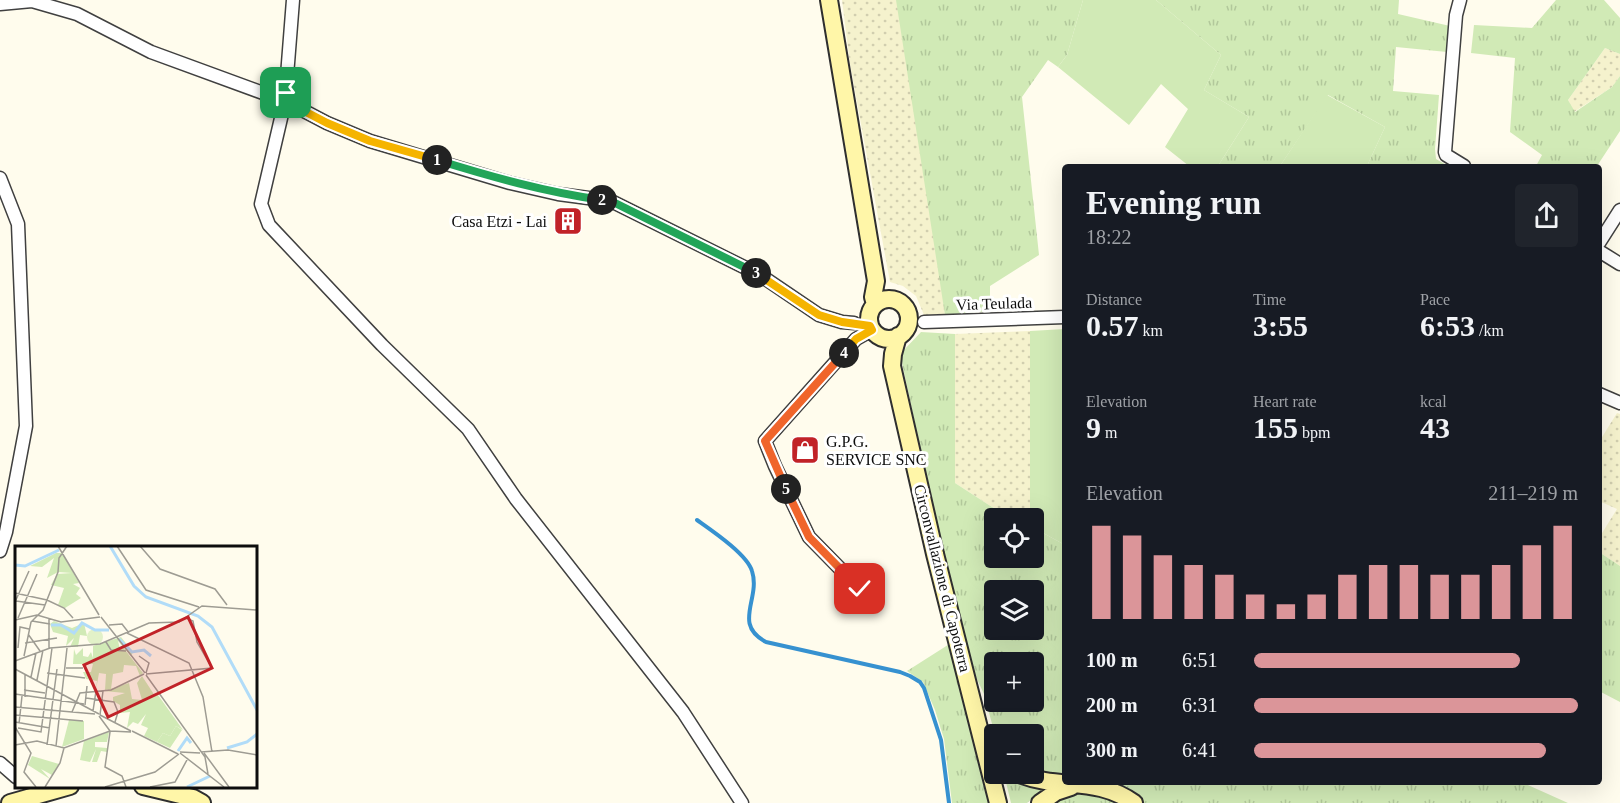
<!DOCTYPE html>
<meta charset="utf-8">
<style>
body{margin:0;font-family:Georgia,serif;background:#20242c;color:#f1f3f6;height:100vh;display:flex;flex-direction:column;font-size:22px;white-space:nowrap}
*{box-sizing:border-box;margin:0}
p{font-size:20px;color:#9ea1a6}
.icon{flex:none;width:33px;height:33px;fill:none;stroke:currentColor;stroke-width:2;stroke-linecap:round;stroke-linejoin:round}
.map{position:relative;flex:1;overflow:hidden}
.details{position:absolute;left:1062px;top:164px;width:540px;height:621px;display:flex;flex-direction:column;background:#171b24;border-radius:6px;box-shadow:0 6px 24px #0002}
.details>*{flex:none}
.tools{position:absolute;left:984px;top:508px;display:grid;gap:12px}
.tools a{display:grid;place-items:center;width:60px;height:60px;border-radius:6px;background:#171b24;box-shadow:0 6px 24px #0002;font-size:30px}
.pin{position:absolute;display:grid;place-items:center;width:51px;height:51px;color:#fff;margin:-26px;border-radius:12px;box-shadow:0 3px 9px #0006}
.km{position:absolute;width:30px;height:30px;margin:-15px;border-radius:50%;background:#222;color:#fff;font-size:16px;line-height:30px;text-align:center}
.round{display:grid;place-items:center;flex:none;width:63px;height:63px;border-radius:6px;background:#20242c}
.overview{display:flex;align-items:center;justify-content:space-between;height:102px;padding:0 24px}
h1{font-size:33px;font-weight:800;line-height:45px}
.metrics{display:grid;grid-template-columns:repeat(3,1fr);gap:9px;height:102px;padding:6px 24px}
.metrics div{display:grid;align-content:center}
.metrics b{font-size:30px;font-weight:800}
.metrics small{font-size:16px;font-weight:400}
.metrics p{font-size:16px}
.chart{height:168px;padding:12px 24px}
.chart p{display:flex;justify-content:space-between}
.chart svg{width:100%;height:108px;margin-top:6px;stroke:#db9599;stroke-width:6}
ul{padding:0 24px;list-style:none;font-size:20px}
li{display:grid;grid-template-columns:96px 72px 1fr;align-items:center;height:45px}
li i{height:15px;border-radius:8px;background:#db9599}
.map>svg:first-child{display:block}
</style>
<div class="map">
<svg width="1620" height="803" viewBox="0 0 1620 803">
<defs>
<pattern id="farmland-dots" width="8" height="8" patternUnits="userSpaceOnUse" patternTransform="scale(1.5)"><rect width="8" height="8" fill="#f5f2cd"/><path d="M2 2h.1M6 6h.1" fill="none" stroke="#d1ceaf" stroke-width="1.8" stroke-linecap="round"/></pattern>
<pattern id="grass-tufts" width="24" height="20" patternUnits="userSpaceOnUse" patternTransform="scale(1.5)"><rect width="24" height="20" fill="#d1eab6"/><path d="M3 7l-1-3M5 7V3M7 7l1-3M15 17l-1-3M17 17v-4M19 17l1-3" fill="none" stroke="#b2c89b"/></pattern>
</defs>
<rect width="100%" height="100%" fill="#fffced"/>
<path fill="url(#farmland-dots)" d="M842 0H897L928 160 945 315H924L916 296 903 286 890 282 850 64Z
M1605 48 1620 54V76L1612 87 1574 112 1568 100Z
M1030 331V519H1015L992 507 955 483V334Z
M1617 413 1620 414V566L1599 552V538L1617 509 1599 501V442Z"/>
<path fill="url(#grass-tufts)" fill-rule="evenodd" d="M896 0H1083L1067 55 1058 67 1048 60 1022 97 1039 255 990 286V311L945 315Z
M1156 0H1399L1398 14 1450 26 1447 52 1396 47 1393 91 1439 95 1435 149 1436 159 1448 166H1367L1385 127 1328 95 1280 166H1218L1249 117 1204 90 1221 55Z
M1556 0H1604L1620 18V54L1605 48 1568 100 1575 112 1612 87 1620 76V131L1597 166H1536L1542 155 1510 132 1515 58 1471 53 1474 25 1532 28Z
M921 332 955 334V483L992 507 1015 519H994V558H1034V528L1065 545V779L1034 774V735H995L984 694 975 675 936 521 903 368 901 353ZM994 591H1034V630H994ZM994 663H1034V702H994Z
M1599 552 1620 566V702L1599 691Z
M951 643 990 803H952L944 739 935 710 923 682 907 671Z
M1004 774H1008L1029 787 1042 790 1027 803H1011Z
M1113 782H1521L1568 803H1144L1128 790Z
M1078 791H1093L1124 803H1048Z"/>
<path fill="#d1eab6" d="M1083 0H1156L1221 55 1204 90 1249 117 1218 166H1189L1165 147 1188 109 1161 84 1129 125 1058 67 1067 55Z
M1327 95 1385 127 1367 166H1280Z
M1065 329V545L1034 528V519H1030V331Z"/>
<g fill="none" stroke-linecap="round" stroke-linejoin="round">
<path stroke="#3691d0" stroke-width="4" d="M697 520C711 530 747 554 752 571 761 599 732 624 766 642L900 672 910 676 920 682 924 688 941 740 949 803"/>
<g stroke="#404040" stroke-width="15">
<path id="street" d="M293 0 285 101 261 204 269 225 382 345 468 429 516 499 683 712 742 803
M1460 0 1456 15 1445 152 1446 155 1464 166
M0 4 32 1 77 14 151 52 285 101 327 123 370 141 510 183 558 194 611 201 760 275 819 315 842 322 854 323
M0 178 18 224 26 426 6 532 0 551
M1599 243 1620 210
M1599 251 1620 264
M924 322 1065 317
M1599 394 1620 403
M860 589 809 537 775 466 765 441 856 339 872 330
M0 763 16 777"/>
</g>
<g stroke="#2f2f2f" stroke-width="20">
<path id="secondary" d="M829 0 876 281 873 297 875 304
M869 319a20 20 0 1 1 40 0a20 20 0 1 1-40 0Z
M898 336 893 354 892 366 935 554 998 803
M1019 774C1060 790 1096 776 1134 803
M143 786 193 798 202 803
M10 803 70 786
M1040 803 1056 792 1071 787"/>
</g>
<use href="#street" stroke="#fff" stroke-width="12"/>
<use href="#secondary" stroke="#fff6a8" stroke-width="16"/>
</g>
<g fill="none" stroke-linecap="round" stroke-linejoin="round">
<g stroke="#fff" stroke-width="12">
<path id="split-1" d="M286 93 285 101 327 123 370 141 437 160"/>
</g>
<g stroke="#fff" stroke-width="12">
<path id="split-2" d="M437 160C492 177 545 192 602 200"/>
</g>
<g stroke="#fff" stroke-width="12">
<path id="split-3" d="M602 200 611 201 756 273"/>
</g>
<g stroke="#fff" stroke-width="12">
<path id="split-4" d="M756 273 819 315 842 322 870 326 872 330 856 339 844 353"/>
</g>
<g stroke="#fff" stroke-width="12">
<path id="split-5" d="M786 489 765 441 844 353"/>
</g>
<g stroke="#fff" stroke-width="12">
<path id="split-6" d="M786 489 809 537 860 589"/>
</g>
<use href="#split-1" stroke="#f5b400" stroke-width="8"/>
<use href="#split-2" stroke="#22a559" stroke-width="8"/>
<use href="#split-3" stroke="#22a559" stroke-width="8"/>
<use href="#split-4" stroke="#f5b400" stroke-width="8"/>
<use href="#split-5" stroke="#f0652b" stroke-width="8"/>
<use href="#split-6" stroke="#f0652b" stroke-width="8"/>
</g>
<defs>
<g id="building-square" transform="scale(1.5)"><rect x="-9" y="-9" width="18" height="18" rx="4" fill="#c12228" stroke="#fff"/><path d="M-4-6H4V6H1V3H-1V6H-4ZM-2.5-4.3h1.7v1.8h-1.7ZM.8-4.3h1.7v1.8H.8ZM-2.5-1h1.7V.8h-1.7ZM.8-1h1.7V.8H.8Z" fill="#fff"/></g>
<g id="shop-square" transform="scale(1.5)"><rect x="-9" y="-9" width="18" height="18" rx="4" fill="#c12228" stroke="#fff"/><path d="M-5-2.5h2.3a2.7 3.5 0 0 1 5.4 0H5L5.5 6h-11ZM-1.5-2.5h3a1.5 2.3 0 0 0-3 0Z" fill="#fff"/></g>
</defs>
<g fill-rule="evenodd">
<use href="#building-square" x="568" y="221"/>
<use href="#shop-square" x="805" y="450"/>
</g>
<g text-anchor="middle" stroke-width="6" stroke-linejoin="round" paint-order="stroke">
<g font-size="16" fill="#0d0d0d" stroke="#fff" text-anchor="end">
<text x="547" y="227">Casa Etzi - Lai</text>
<text x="826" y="447" text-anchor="start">G.P.G.<tspan x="826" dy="18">SERVICE SNC</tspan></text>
</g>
<g font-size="16" fill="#0d0d0d" stroke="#fff">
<text transform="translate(994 303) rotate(-2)" y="6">Via Teulada</text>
<text transform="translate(943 578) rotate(76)" y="6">Circonvallazione di Capoterra</text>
</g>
</g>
<g transform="translate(15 546)">
<rect width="242" height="242" fill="#fffced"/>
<path d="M41 7H47L64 37 58 38 65 42 61 48 66 52 50 62 43 59 49 42 36 39 42 28 57 27 43 26 32 32 39 12 27 21 15 20ZM39 75 57 82 69 77 72 90 65 89 63 101H55L59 92 51 100 53 90 38 86 35 78ZM106 91 118 106 116 110 103 95 105 103H94H108L107 100 128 127 125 130 121 120 109 119 108 126 98 128 96 143 90 144 91 128 84 127 81 144 82 135 71 133 68 126H76L78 118H58L59 103 61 109 68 102V110L73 111 76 106 78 112V100ZM127 130 140 150 143 149 168 184 161 180 155 190 148 187 142 196 129 190 133 182 126 179 131 168 123 178 118 176 112 182 115 166 105 167V159L98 155V151L110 147 89 145 114 137 117 153 127 154 122 137ZM54 174 69 175V193L47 201ZM94 186 92 196H80V201L92 202V206L86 205 82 216H77L81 203 75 216 65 214 69 195ZM17 210 44 218 37 229 26 223 35 233 13 219Z" fill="#d1eab6"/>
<path d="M161 180 167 184 155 202 142 196 148 187 155 190Z" fill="#d1eab6"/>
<path d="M72 91a8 8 0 1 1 16 0a8 8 0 1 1-16 0Z" fill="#e2f1c8"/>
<path fill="none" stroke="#b1dcf8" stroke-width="3" d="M95 0 119 40 131 51 183 70 197 81 242 164M0 19 10 20 44 4M36 79H46L59 87 67 77 80 84H94M104 93 117 106 129 104 136 110M212 202 232 196 242 188M163 205 172 192 176 197M172 241 195 230"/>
<path fill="none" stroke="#9e9c93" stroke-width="1.5" d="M43 0 84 69M63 0H85M102 0 131 44 184 61M125 0 145 23 200 43 212 59M0 47 32 54 49 62 58 72M1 55 30 59M0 56 14 25M86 71 130 127M3 72 22 28M0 74 22 69 46 76 85 71M17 75 35 78M94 79 107 78 114 87M112 87 174 117 188 151 197 206M13 88 25 105M91 96 96 104 111 105M10 97 42 92M3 102 5 81 14 83M34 103V72M9 110 16 76 28 64 43 26 44 12 52 0M124 110 134 117 131 127M0 115 35 102 85 98 134 77 164 76 187 60 242 64M51 122H68H65M0 123 84 168M32 127 70 132M131 128 197 122 182 96 178 75 171 72M131 129 190 211 193 228M16 131 21 107M22 134 28 104M9 144 30 147M0 148 69 158M10 151V128M71 152 99 156 103 166 100 176M70 159 72 140M0 161 80 168M78 165 81 145M57 166 65 147 96 144 129 128M0 169 68 175M85 169 116 185M85 169 88 145M84 170 95 185M0 176 35 182M4 178 7 150M0 181 16 207 9 226 21 241M3 182 26 186 37 102M95 185 116 186M117 185 163 208M95 186 90 221 107 230 111 241M0 199 22 195 49 202 95 185M32 199 42 123M41 200 52 102M165 206 185 207M186 206 213 204 242 209M165 207 209 241M189 207 214 241M30 241 45 217 49 202M90 241 140 226 164 208M135 241 160 236 173 212"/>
<path fill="#c12228" fill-opacity="0.15" stroke="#c12228" stroke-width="3" d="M173 71 197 122 93 171 69 119Z"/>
<rect width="242" height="242" fill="none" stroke="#0d0d0d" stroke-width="3"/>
</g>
</svg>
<div class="tools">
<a><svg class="icon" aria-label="locate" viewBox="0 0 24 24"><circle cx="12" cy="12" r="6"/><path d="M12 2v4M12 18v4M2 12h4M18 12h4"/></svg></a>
<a><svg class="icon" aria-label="layers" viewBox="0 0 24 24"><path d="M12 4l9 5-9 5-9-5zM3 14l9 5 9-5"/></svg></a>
<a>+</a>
<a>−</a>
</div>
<div class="pin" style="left:286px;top:93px;background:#1e9e55"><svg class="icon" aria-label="arrive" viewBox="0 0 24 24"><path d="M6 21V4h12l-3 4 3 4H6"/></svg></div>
<div class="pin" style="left:860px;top:589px;background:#d93025"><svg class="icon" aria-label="check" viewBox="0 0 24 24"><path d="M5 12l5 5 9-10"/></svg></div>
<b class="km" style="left:437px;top:160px">1</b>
<b class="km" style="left:602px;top:200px">2</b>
<b class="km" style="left:756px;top:273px">3</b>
<b class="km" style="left:844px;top:353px">4</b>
<b class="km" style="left:786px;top:489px">5</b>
<section class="details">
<div class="overview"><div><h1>Evening run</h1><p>18:22</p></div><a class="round"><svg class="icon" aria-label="share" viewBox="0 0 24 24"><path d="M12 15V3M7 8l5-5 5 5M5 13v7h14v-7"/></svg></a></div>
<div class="metrics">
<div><p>Distance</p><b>0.57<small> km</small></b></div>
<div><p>Time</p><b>3:55</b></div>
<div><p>Pace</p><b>6:53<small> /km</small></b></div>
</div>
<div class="metrics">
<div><p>Elevation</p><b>9<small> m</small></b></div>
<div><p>Heart rate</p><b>155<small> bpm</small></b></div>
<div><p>kcal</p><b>43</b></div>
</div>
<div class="chart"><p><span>Elevation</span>211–219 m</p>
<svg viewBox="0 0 160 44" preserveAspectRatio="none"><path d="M5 44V6M15 44V10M25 44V18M35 44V22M45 44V26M55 44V34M65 44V38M75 44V34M85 44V26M95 44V22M105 44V22M115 44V26M125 44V26M135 44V22M145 44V14M155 44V6"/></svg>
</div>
<ul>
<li><b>100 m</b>6:51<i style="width:82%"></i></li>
<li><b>200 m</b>6:31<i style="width:100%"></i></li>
<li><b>300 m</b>6:41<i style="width:90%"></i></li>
</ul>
</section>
</div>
